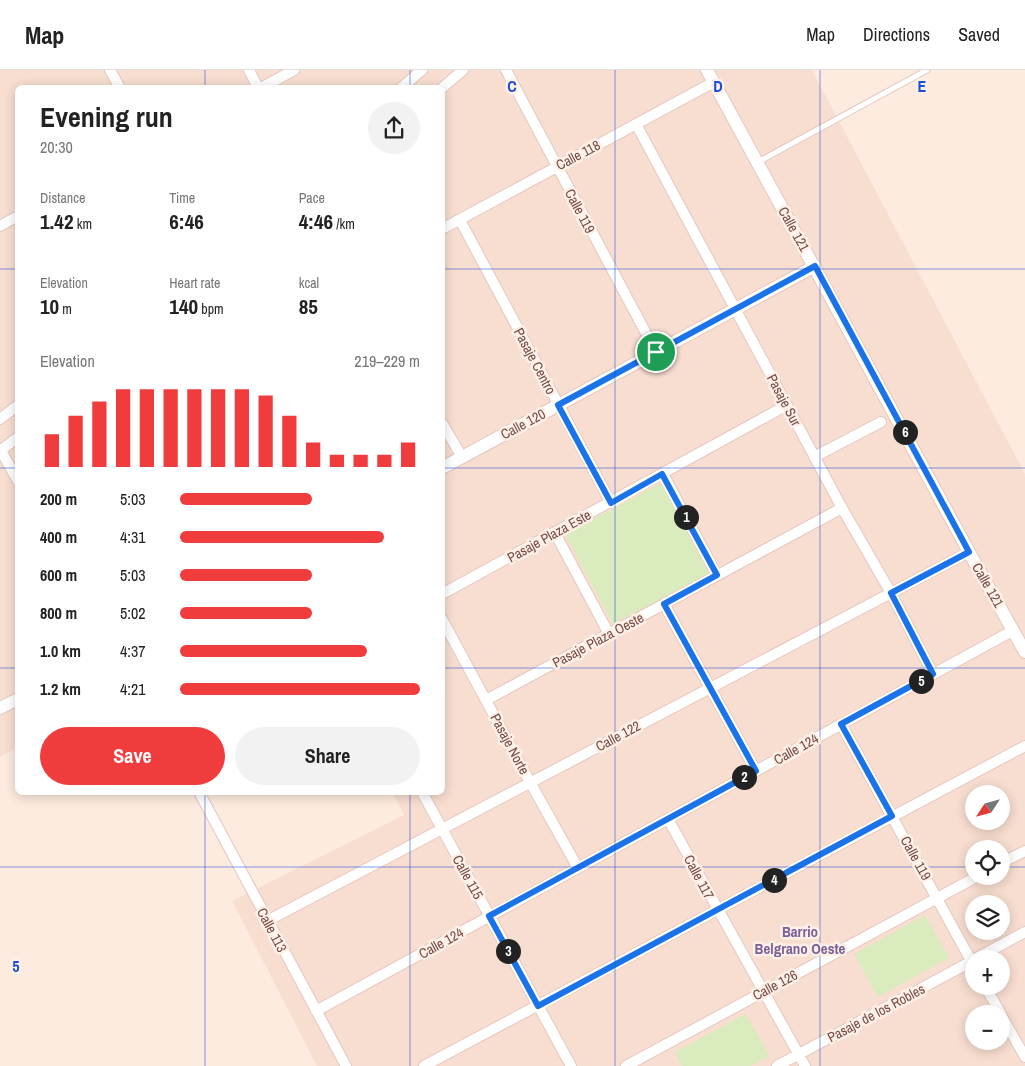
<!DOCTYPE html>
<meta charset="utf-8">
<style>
body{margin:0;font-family:"Archivo Narrow",sans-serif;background:#f2f2f2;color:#222;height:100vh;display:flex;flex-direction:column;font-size:19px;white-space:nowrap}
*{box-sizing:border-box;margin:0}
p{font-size:16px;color:#767676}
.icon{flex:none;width:28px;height:28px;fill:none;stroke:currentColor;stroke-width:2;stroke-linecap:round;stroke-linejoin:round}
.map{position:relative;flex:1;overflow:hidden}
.sheet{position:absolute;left:15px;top:15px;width:430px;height:710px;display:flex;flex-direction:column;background:#fff;border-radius:8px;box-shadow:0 2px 12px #0003}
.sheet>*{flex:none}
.needle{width:32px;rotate:234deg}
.controls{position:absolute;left:965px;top:715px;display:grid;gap:10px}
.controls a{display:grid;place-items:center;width:45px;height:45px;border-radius:50%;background:#fff;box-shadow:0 2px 12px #0003;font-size:25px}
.pin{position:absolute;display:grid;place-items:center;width:42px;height:42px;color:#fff;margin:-21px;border:2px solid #fff;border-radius:50%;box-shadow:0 1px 5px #0007}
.km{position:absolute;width:25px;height:25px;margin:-12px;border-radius:50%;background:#222;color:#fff;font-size:14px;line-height:25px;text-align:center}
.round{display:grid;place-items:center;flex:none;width:52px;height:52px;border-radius:26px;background:#f2f2f2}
.head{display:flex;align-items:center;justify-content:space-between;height:85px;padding:0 25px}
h1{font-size:28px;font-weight:700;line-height:38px}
.metrics{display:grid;grid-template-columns:repeat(3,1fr);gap:8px;height:85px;padding:5px 25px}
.metrics div{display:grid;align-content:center}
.metrics b{font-size:21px;font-weight:700}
.metrics small{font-size:14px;font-weight:400}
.metrics p{font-size:14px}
.chart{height:140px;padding:10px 25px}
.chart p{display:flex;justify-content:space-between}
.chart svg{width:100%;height:90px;margin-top:5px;stroke:#f03c3c;stroke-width:6}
.action{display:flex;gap:10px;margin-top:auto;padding:10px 25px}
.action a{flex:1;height:58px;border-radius:30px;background:#f03c3c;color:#fff;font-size:20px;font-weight:700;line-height:58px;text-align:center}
.action a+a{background:#f2f2f2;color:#222}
ul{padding:0 25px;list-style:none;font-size:16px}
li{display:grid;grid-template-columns:80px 60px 1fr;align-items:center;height:38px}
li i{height:12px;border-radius:6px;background:#f03c3c}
header{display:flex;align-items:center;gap:30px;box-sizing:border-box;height:70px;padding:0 25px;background:#fff;border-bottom:1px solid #e0e0e0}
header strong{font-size:24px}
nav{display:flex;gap:28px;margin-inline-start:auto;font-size:18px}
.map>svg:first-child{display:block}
</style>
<header>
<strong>Map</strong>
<nav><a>Map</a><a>Directions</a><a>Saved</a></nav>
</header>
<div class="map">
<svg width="1025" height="996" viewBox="0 0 1025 996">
<rect width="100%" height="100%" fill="#feebdf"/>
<path fill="#f8ded0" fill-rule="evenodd" d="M0 0H812L1025 404V996H317L232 831 404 745 393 723 442 722V18H18V677L0 687ZM974 724H1001V751H974ZM974 779H1001V806H974ZM974 834H1001V861H974ZM974 889H1001V916H974ZM974 944H1001V971H974Z"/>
<path fill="#daebbd" d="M661 413 709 503 613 554 565 464Z
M925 845 949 888 878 927 854 884Z
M746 944 769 986 751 996H682L675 982Z"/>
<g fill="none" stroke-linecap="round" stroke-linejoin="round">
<g stroke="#e4c7be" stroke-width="7">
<path id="service" d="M758 92 927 0"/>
</g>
<g stroke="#e4c7be" stroke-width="12">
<path id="minor" d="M110 0 120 18
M249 0 258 18
M506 0 656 282
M261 18 294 0
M401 18 422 0
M442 18 463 0
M636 54 842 438 891 523 933 604
M460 150 611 433
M0 156 18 146
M442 159 714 12
M0 349 18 335
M442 353 462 387
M0 379 18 411
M0 381 18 367
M814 387 881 352
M663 404 717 505
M555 463 609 564
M442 524 787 335
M664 534 756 701
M442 549 530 712 578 798
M486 630 842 438
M841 654 974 896
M199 722 346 996
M422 722 571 996
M668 749 805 996
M1001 793 1025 781
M267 851 969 482
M975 889 1025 862
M985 916 1001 944
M316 941 1014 560
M1001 945 1025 987
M424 996 1025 676
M626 996 978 806
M777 996 974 890"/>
</g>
<g stroke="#e4c7be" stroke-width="14">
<path id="tertiary" d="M707 0 969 482 1025 582
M442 398 815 196
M0 638 18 629"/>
</g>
<use href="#service" stroke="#fff" stroke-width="5"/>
<use href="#minor" stroke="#fff" stroke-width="10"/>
<use href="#tertiary" stroke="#fff" stroke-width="12"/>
</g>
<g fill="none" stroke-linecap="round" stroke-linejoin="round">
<g stroke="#fff" stroke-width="10">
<path id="route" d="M815 196 969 482 891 523 933 604 841 654 892 746 538 936 489 846 756 701 664 534 717 505 662 404 611 433 558 335Z"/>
</g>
<use href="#route" stroke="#1a73e8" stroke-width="6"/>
</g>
<path fill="none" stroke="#1d4ed8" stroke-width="1" stroke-opacity="0.55" d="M205 0V18M410 0V18M615 0V996M820 0V996M0 199H18M442 199H1025M0 398H18M442 398H1025M0 598H18M442 598H1025M205 722V996M410 722V996M0 797H974M1001 797H1025"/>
<g text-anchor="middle" stroke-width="5" stroke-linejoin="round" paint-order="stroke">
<g font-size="14" fill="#754c46" stroke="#fff0e7">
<text transform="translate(578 85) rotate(-28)" y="5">Calle 118</text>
<text transform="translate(580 141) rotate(62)" y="5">Calle 119</text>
<text transform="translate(794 159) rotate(61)" y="5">Calle 121</text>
<text transform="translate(535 291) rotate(62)" y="5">Pasaje Centro</text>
<text transform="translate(784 330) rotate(62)" y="5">Pasaje Sur</text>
<text transform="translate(523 354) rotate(-28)" y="5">Calle 120</text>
<text transform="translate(549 466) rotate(-29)" y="5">Pasaje Plaza Este</text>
<text transform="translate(988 515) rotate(60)" y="5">Calle 121</text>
<text transform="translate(598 570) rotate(-28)" y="5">Pasaje Plaza Oeste</text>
<text transform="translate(618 666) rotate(-28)" y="5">Calle 122</text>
<text transform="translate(510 674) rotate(62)" y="5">Pasaje Norte</text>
<text transform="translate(796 679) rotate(-29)" y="5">Calle 124</text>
<text transform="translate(916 788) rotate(61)" y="5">Calle 119</text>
<text transform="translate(468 807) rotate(61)" y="5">Calle 115</text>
<text transform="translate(699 807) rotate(62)" y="5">Calle 117</text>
<text transform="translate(272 860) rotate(62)" y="5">Calle 113</text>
<text transform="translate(441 873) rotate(-29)" y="5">Calle 124</text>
<text transform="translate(775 915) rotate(-28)" y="5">Calle 126</text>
<text transform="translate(876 943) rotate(-28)" y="5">Pasaje de los Robles</text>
</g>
<g font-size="15" font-weight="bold" fill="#7a6199" stroke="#fff0e7">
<text x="800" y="867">Barrio<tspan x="800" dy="17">Belgrano Oeste</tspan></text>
</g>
</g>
<g font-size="16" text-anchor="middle" font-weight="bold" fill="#1d4ed8" stroke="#fff0e7" stroke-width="5" stroke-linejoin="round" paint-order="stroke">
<text x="512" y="22">C</text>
<text x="718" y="22">D</text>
<text x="922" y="22">E</text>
<text x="16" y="902">5</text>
</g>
</svg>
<div class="controls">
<a><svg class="needle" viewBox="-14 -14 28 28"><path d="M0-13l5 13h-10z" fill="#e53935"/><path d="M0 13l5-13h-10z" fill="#767676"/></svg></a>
<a><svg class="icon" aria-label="locate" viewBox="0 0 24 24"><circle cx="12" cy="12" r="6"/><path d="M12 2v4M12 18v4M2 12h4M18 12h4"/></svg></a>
<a><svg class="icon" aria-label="layers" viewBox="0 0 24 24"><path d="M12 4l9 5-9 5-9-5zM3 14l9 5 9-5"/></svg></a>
<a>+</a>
<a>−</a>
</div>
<div class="pin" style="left:656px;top:282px;background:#1e9e55"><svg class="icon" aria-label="arrive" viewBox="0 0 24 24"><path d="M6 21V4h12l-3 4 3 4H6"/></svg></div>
<b class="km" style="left:686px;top:447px">1</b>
<b class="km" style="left:744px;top:707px">2</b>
<b class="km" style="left:508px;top:881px">3</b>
<b class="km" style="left:774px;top:810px">4</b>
<b class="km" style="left:921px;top:611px">5</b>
<b class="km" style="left:905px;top:362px">6</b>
<section class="sheet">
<div class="head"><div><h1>Evening run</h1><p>20:30</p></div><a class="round"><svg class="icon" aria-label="share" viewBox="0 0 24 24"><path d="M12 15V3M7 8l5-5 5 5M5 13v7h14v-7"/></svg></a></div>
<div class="metrics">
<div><p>Distance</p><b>1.42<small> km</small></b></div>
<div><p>Time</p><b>6:46</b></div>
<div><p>Pace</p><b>4:46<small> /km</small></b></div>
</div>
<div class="metrics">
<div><p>Elevation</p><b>10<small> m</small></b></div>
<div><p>Heart rate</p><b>140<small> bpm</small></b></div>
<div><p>kcal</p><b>85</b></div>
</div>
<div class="chart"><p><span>Elevation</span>219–229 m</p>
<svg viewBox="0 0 160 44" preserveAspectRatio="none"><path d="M5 44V28M15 44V19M25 44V12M35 44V6M45 44V6M55 44V6M65 44V6M75 44V6M85 44V6M95 44V9M105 44V19M115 44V32M125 44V38M135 44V38M145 44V38M155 44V32"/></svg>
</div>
<ul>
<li><b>200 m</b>5:03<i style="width:55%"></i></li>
<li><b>400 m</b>4:31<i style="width:85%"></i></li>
<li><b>600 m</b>5:03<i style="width:55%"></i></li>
<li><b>800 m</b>5:02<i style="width:55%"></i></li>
<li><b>1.0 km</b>4:37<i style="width:78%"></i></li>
<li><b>1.2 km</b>4:21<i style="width:100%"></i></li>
</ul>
<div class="action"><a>Save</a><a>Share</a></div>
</section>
</div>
